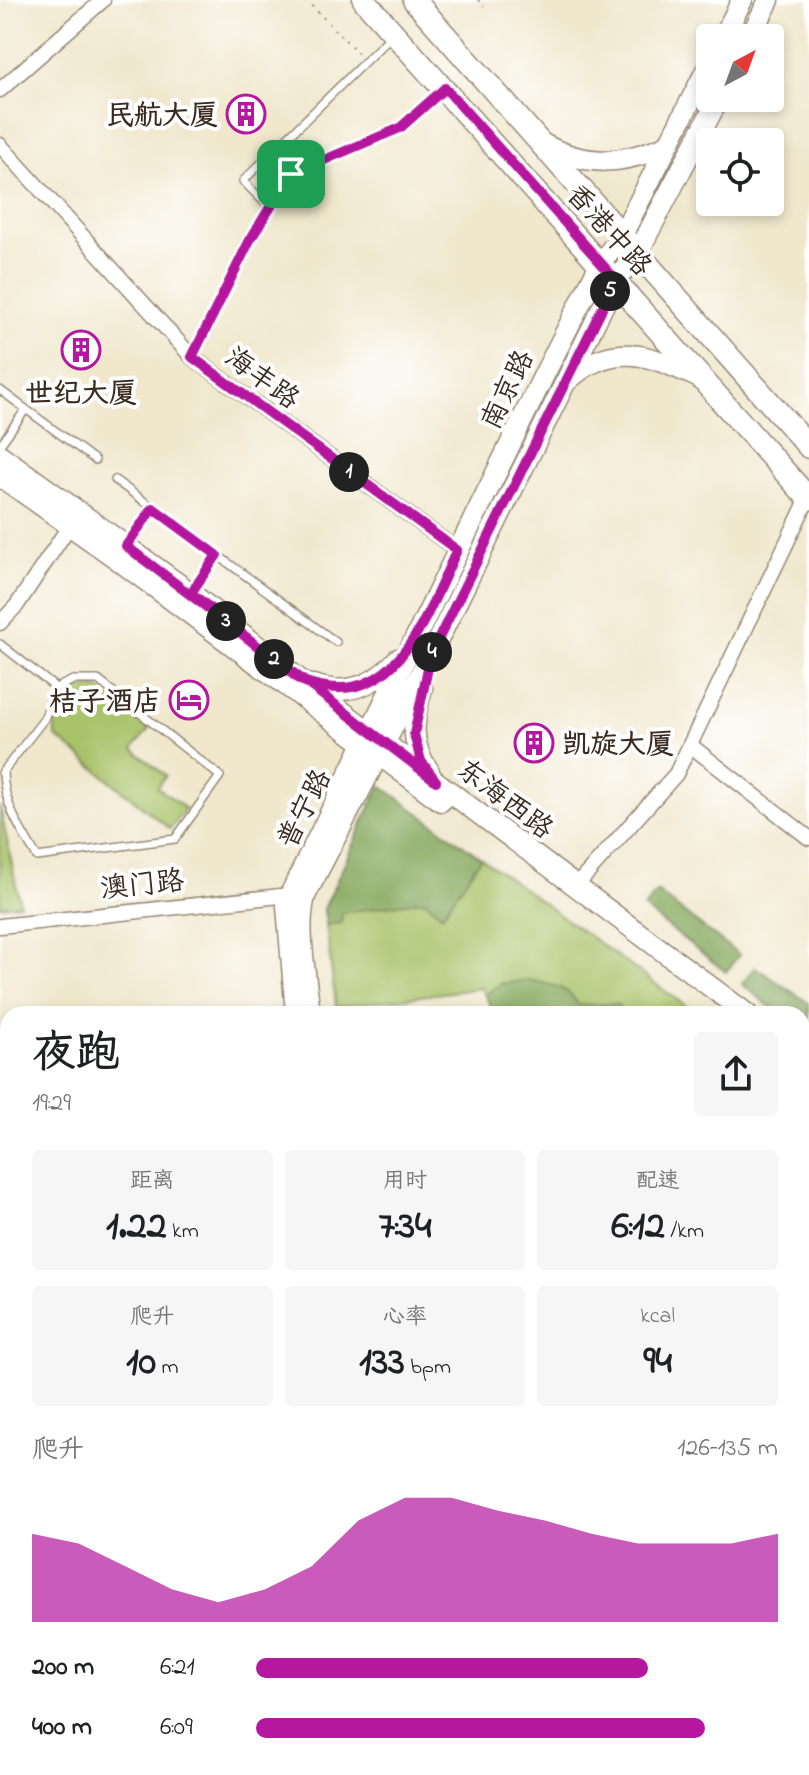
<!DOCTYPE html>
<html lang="zh">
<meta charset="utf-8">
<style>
body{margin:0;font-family:"Indie Flower","LXGW WenKai TC",sans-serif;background:#f6f6f6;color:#202124;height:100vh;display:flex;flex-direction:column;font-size:30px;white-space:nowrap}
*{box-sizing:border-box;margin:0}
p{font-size:26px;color:#757577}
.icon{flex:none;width:44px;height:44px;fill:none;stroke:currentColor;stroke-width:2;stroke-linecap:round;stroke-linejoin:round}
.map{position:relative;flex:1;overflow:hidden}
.details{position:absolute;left:0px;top:1006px;width:810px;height:770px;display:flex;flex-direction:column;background:#fff;border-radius:24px 24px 0 0;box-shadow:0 4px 12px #0003}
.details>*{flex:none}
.needle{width:52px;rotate:41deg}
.controls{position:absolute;left:696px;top:24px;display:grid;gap:16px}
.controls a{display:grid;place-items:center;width:88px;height:88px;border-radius:8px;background:#fff;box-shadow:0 4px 12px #0003;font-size:40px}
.pin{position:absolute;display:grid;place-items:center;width:68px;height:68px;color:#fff;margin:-34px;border-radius:16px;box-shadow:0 4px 12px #0006}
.km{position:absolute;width:40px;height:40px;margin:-20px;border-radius:50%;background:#222;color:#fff;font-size:22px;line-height:40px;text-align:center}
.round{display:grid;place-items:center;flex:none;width:84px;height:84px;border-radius:8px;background:#f6f6f6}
.overview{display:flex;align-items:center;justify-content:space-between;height:136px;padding:0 32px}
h1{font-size:44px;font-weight:700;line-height:60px}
.metrics{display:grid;grid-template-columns:repeat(3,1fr);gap:12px;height:136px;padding:8px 32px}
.metrics div{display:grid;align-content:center;border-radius:8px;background:#f6f6f6;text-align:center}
.metrics b{font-size:40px;font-weight:700}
.metrics small{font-size:22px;font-weight:400}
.metrics p{font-size:22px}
.chart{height:224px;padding:16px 32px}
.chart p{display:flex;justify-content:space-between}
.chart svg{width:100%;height:144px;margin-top:8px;fill:#b5179e;opacity:.7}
ul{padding:0 32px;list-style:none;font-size:26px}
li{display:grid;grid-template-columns:128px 96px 1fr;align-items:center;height:60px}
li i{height:20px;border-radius:10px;background:#b5179e}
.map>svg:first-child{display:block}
</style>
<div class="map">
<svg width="809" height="1775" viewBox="0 0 809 1775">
<rect width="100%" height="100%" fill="#fff"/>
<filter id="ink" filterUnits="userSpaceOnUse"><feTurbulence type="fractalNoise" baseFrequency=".0125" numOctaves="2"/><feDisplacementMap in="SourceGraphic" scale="16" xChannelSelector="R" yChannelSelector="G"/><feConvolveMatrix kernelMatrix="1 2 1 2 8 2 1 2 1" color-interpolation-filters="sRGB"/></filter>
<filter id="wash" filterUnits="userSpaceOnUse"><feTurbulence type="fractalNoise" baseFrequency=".006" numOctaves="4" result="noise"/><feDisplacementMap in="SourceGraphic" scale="32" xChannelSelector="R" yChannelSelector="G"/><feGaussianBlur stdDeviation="1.8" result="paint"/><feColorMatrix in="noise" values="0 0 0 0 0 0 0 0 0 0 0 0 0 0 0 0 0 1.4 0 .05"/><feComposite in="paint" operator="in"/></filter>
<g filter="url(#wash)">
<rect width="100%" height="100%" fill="#f0e7cc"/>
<path fill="#a7c268" stroke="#717643" stroke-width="2" d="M83 687 98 688 149 729 133 749 166 776 157 787 186 809 170 829 55 736C53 711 61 697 83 687Z
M380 785 697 1014H495L481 988 336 1007 324 909Z
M0 806 20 904 0 906Z
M802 1145 809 1162V1293L802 1325Z"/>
<path fill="#85a85c" stroke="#60693d" stroke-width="2" d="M380 785 481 858 442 915 424 900 342 913 341 923 326 925 324 909Z
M657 892 739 955 726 972 644 908Z
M755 967 809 1003V1038L802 1033V1014H779L742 984Z
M529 980C549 985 568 985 578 1005L617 1004 624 1014H495L485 995 500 984Z"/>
</g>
<g filter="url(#ink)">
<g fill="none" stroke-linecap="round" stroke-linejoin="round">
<g stroke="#968875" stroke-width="10">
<path id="service" d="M270 208 243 181 392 35
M192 357 250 240 291 174 400 128 441 91
M0 390 95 460
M0 445 26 409
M115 480 336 642
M126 545 153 508
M192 593 217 555
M0 644 56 688 73 680H98L220 776 175 839 37 857C21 831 3 803 3 771
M2 773 44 719 56 688"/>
</g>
<g stroke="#968875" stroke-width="14">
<path id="pedestrian" d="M0 1579 8 1598
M0 1641 8 1623"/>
</g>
<g stroke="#968875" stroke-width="17">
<path id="minor" d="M0 90 103 0
M0 145 192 357 457 550
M0 623 17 605 74 519
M690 745 809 838
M576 886 676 774 808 498
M0 926 290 895
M0 1080 8 1079"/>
</g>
<g stroke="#968875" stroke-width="23">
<path id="secondary" d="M723 38 742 0
M750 38 769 0
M543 144C588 168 622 164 668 145
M568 380C614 338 651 356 700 378
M0 455 191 593 300 680 747 1014
M0 476 113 556 441 801
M313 685C348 697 375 685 398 659
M422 688C413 719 409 744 429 771
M296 1014 287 906 290 895 545 373 600 264 621 237 710 63
M310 1014C307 981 295 924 306 894L431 654 616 280 637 254 719 98
M802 1059 809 1065
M802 1085 809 1091
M802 1107 809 1122
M802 1460 809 1413
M809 1529 806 1606 809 1684
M802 1742 807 1775
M394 1768 395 1775"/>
</g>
<g stroke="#968875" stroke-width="25">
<path id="primary" d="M364 0 809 499
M414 0 809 447"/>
</g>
<path stroke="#968875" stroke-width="2" stroke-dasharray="2 6" stroke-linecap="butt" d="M306 0 358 53
M478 0 484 6"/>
<use href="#service" stroke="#fff" stroke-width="7"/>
<use href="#pedestrian" stroke="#fff" stroke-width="11"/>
<use href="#minor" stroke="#fff" stroke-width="14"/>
<use href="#secondary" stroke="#fff" stroke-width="20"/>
<use href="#primary" stroke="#fff" stroke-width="22"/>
</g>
</g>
<g fill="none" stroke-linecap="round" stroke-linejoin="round" filter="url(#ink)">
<g stroke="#fff" stroke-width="16">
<path id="route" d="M291 174 250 240 192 357 457 550C424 619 396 717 300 680L191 593 217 555 153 508 126 546 436 781 421 761 414 734 431 654 616 280 445 88 400 128 291 174"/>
</g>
<use href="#route" stroke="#b5179e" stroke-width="10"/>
</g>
<defs>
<g id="building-ring" transform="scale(2)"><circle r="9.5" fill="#fff" stroke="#b5179e" stroke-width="1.5"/><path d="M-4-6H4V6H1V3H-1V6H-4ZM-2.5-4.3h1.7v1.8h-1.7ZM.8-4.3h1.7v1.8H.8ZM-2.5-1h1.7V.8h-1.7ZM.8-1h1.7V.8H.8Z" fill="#b5179e"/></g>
<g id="hotel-ring" transform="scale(2)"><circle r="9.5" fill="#fff" stroke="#b5179e" stroke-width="1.5"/><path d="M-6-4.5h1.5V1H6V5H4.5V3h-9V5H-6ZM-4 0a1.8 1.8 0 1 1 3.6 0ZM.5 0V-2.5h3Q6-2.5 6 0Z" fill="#b5179e"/></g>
</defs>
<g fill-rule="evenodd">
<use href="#building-ring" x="246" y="114"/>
<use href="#building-ring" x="81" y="350"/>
<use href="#hotel-ring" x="189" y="700"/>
<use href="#building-ring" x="534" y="743"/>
</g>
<g text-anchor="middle" stroke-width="8" stroke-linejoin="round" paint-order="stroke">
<g font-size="28" font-weight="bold" fill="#3b2a1e" stroke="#fff" text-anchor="end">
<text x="218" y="124">民航大厦</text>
<text x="81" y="402" text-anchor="middle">世纪大厦</text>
<text x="161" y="710">桔子酒店</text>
<text x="562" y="753" text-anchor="start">凯旋大厦</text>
</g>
<g font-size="28" fill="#3b2a1e" stroke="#fff">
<text transform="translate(610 229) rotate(48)" y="10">香港中路</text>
<text transform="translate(263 377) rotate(36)" y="10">海丰路</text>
<text transform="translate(506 389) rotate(-64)" y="10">南京路</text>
<text transform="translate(506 798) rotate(37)" y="10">东海西路</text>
<text transform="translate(303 808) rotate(-63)" y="10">普宁路</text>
<text transform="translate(142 883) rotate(-6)" y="10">澳门路</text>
</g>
</g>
</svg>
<div class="controls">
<a><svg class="needle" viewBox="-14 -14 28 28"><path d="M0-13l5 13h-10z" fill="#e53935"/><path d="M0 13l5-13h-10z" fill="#757577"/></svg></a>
<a><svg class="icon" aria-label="locate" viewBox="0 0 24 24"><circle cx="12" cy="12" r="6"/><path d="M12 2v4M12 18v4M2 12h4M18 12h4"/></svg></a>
</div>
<div class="pin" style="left:291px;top:174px;background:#1e9e55"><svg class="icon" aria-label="arrive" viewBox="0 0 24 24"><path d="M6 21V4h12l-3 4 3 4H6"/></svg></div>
<b class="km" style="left:349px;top:472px">1</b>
<b class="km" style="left:274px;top:659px">2</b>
<b class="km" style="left:226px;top:621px">3</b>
<b class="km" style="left:432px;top:652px">4</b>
<b class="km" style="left:610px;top:291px">5</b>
<section class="details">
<div class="overview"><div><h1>夜跑</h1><p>19:29</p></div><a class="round"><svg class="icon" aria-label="share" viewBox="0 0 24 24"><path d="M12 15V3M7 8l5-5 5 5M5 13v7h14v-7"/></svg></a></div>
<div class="metrics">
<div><p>距离</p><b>1.22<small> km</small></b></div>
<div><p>用时</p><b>7:34</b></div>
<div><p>配速</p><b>6:12<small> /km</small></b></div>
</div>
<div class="metrics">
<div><p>爬升</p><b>10<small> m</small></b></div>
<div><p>心率</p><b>133<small> bpm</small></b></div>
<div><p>kcal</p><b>94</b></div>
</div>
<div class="chart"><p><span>爬升</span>126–135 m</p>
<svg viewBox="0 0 160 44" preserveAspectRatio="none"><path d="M0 44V17L10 20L20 27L30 34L40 38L50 34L60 27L70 13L80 6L90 6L100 10L110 13L120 17L130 20L140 20L150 20L160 17V44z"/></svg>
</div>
<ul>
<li><b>200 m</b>6:21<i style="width:75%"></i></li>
<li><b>400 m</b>6:09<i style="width:86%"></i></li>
</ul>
</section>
</div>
